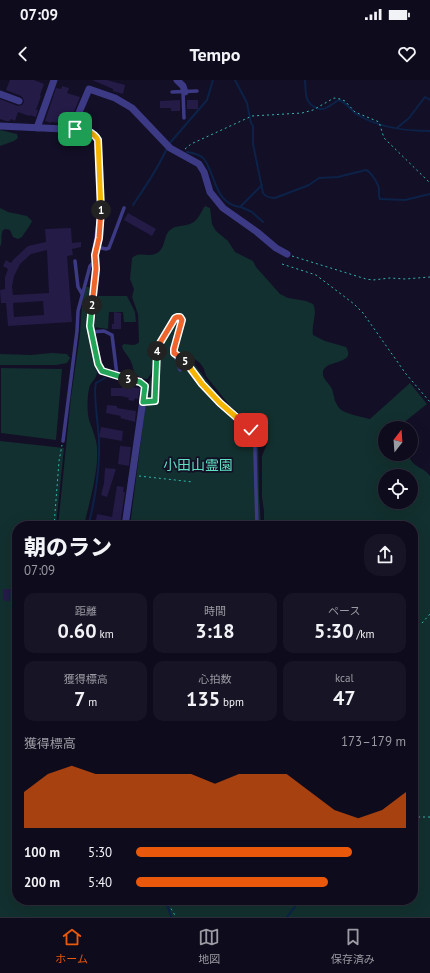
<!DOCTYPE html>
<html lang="ja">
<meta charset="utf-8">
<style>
body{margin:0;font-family:"PT Sans","Noto Sans JP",sans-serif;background:#171425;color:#f1f3f6;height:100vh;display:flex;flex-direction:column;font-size:15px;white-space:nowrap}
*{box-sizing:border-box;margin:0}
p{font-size:13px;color:#9b9ba3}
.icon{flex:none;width:22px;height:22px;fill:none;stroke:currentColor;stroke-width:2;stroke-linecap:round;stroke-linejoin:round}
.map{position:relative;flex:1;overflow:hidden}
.side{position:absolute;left:12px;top:441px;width:406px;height:384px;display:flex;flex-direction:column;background:#0e0b1c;border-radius:16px;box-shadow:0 4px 16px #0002,0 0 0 1px #2e2b3b}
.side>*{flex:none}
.needle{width:26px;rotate:17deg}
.buttons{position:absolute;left:378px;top:341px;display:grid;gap:8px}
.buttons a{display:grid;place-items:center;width:40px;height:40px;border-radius:50%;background:#0e0b1c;box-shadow:0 4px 16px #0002,0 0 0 1px #2e2b3b;font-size:20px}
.pin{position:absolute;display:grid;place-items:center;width:34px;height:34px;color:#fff;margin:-17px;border-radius:8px;box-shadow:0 2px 6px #0006}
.km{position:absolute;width:20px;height:20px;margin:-10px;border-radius:50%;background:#222;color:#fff;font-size:11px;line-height:20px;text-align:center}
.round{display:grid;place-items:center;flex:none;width:42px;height:42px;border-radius:16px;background:#171425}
.overview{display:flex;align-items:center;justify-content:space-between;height:68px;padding:0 12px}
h1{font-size:22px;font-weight:800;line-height:30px}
.figures{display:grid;grid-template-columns:repeat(3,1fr);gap:6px;height:68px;padding:4px 12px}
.figures div{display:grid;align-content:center;border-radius:10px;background:#171425;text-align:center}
.figures b{font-size:20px;font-weight:800}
.figures small{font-size:11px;font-weight:400}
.figures p{font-size:11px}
.chart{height:112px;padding:8px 12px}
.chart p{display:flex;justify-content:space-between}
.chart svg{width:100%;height:72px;margin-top:4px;fill:#ea580c;opacity:.7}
ul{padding:0 12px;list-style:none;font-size:13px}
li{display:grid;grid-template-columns:64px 48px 1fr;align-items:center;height:30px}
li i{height:10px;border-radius:5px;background:#ea580c}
.status{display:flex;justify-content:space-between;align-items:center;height:28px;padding:0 20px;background:#0e0b1c;direction:ltr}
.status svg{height:11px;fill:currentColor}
header{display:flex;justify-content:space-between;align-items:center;height:52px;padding:0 12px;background:#0e0b1c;font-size:18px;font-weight:800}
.tab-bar{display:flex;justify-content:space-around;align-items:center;height:56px;border-top:1px solid #2e2b3b;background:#0e0b1c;font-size:11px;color:#9b9ba3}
.tab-bar a{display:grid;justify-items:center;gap:2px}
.tab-bar .on{color:#ea580c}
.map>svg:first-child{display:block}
</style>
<div class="status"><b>07:09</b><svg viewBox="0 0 49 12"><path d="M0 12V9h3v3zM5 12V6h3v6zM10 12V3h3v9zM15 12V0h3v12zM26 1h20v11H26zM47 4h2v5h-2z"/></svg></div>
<header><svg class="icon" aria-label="back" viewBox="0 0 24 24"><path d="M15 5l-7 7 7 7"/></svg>Tempo<svg class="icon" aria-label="heart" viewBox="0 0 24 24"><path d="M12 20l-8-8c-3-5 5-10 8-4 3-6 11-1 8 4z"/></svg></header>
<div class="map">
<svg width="430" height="837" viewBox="0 0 430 837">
<rect width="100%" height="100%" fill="#130f26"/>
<path fill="#12302f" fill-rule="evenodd" d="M0 50 17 54 18 58 14 61 0 66Z
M205 126 210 128 212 144 216 151 228 161 235 172 253 181 256 187 280 214 288 218 306 221 313 224C318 234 311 244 313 255L325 261 346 267C357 285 325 279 323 292 322 299 329 303 332 309 333 312 334 317 335 321 336 323 338 327 340 329 346 334 362 337 370 339L410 303 427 324 397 348H385V374H408C412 388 423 386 430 396V837H0V361L64 368 56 446H17V820H413V446H264V431L262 417V376L268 361V355L264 350 251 343 230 326 206 296 204 289 200 283 184 271 225 324 252 346 258 354 259 415 261 446H130L148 305 153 293 156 265 168 242 156 264 151 294 147 299C130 296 136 289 129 278 126 273 123 271 122 266L124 264C130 264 135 267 139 262L138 234 132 217 134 209 130 199 132 178C139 171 147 177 155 174 166 170 163 157 169 151 176 144 185 147 192 143 198 140 201 132 205 126ZM385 396H411V422H385Z
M0 128 8 132 27 136 32 141C30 146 25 152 22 157L18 159 13 157 10 150 6 149 3 150C0 155 3 161 0 167Z
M86 207H89L90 210 88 240 97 293C96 300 90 302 89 309 87 318 87 331 89 340 92 349 96 357 97 367 99 391 89 423 84 446H58L71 317 80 254 82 224Z
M98 216H127L135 232 136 242H124L123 232H109L108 249 94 247Z
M52 273 67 274 70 278 67 283 56 285H0V274L31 275Z
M1 288 62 289 56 360 1 353Z"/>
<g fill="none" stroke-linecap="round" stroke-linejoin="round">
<path stroke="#0c2248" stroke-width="2" d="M235 0 247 23 251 43 253 46V64L263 113C266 117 270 118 275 118L309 105 319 98 338 97 366 90C371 92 378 103 379 109 379 113 378 115 380 119L405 120 430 114
M305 0C306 9 304 21 313 26 316 28 319 30 322 29 328 29 334 22 339 20 347 23 351 31 358 35 380 48 405 51 430 51
M397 48 409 38 425 17 430 20
M169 64 207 20 213 0
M187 72C193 73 200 74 204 79 216 95 214 123 240 127L262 105
M133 125C145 107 158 89 167 68
M241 127 252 132 263 142
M88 446C95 422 100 386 99 361 98 343 95 326 95 309L96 303 105 298
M162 820 168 827 171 837
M287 837 300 820"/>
</g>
<path fill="#241b47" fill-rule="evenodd" d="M10 0H34L44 4 40 15 41 16 36 30H38L36 37 30 35 29 36 18 32 15 41 11 39 10 41H6L0 39V19L18 26 22 25 24 22 23 18 21 16 6 10Z
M92 0H107L125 5 123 14 113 11V9Z
M62 6 69 8 67 13 80 17 72 37 70 36 67 44 51 42V43L45 41 56 8 61 9Z
M180 20V31H171V28H160V21Z
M187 20H198V29H187Z
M128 133 156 149 152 156 124 140Z
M71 148 72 163 81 162V167L72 169 73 175 67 176 72 242 8 246 6 223H1L0 210 5 209V197L8 189 3 186 6 180 11 183 14 179 28 166 46 162 45 149ZM47 170 49 213 13 215 12 207 14 196 20 184 31 174ZM43 221 44 235 14 237 13 223Z
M114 232 121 233V249H112V244H114Z
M122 306 140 308 138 319 135 318 134 321 128 320 129 318 121 316H111V308H122Z
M107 325 117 326V328L136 331 135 342 120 338 121 336 106 333Z
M101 347 123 351 122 361 99 357Z
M120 366 131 367 129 386 118 384Z
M105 388 116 389 107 417 101 415 104 403Z
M117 406 124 407 123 412H125L120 446H114L96 440 97 434 112 437Z
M3 509H11L10 521H5L3 519Z"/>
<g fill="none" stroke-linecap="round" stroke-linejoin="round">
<path stroke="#2fb8b0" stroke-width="1" stroke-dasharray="2 3" stroke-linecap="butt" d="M185 69 191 64 252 36 302 33 313 30 334 18 340 19 345 21 355 32 379 42 384 58 430 103
M292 176 366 199 373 200 390 198 405 199 430 197
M282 184 316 195 354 224 363 233 406 294 430 322
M139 396 193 402
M133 444 147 446
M54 446 59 381 62 365
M413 541 417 544 422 543 430 534
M413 737H430
M166 820 176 837"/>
<path stroke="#3d3a85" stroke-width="3.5" d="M172 12 197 11
M183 12 184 38
M97 167 106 169 109 168 124 128
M75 181 78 207 82 214
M91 252 104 251 112 255 117 295
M174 273 180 290
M143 322 155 321 157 269 160 263 175 239 177 237 182 238V243L174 269V273L184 279 202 304 219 323 251 350 255 355V375L257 446
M63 361 77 251 78 231 90 186 95 181"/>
<path stroke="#3d3a85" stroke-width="7" d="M177 0 183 6 185 12
M0 14 19 21
M0 46 85 50 91 52 98 60 101 135 95 175 96 189 90 246 98 284 101 291 140 302 145 306 125 446
M37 48 54 0
M72 49 89 9 115 18 132 28 170 68 199 84 204 92 210 112 223 128 257 152 276 168 287 174"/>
</g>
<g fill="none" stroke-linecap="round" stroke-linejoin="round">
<g stroke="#fff" stroke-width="8">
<path id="split-1" d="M75 49C84 50 93 51 98 60L101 130"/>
</g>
<g stroke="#fff" stroke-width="8">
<path id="split-2" d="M92 225 96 189 95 175 99 158 101 130"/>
</g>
<g stroke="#fff" stroke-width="8">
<path id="split-3" d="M92 225 90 246 98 284 102 291 128 299"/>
</g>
<g stroke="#fff" stroke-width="8">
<path id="split-4" d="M128 299 140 302 145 306 143 322 155 321 157 271"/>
</g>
<g stroke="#fff" stroke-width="8">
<path id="split-5" d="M157 271 160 263 175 238 177 237H180L182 240 174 269V273L185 281"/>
</g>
<g stroke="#fff" stroke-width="8">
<path id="split-6" d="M185 281 202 304 220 323 251 350"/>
</g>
<use href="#split-1" stroke="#f5b400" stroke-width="5"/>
<use href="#split-2" stroke="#f0652b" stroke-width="5"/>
<use href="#split-3" stroke="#22a559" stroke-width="5"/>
<use href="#split-4" stroke="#22a559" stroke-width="5"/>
<use href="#split-5" stroke="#f0652b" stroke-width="5"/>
<use href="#split-6" stroke="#f5b400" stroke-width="5"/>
</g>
<g text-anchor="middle" stroke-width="3.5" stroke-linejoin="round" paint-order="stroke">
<g font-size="14" fill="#5fe0c0" stroke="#130f26">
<text x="198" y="390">小田山霊園</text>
</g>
</g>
</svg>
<div class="buttons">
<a><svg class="needle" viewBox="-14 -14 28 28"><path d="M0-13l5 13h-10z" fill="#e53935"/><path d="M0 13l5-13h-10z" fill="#9b9ba3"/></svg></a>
<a><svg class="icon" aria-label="locate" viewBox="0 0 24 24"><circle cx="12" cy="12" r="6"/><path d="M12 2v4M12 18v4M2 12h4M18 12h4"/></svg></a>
</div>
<div class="pin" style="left:75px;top:49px;background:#1e9e55"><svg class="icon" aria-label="arrive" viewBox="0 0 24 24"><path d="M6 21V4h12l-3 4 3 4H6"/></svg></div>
<div class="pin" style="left:251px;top:350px;background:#d93025"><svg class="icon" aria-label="check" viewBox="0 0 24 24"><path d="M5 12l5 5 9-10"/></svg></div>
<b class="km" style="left:101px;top:130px">1</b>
<b class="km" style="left:92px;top:225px">2</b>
<b class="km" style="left:128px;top:299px">3</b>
<b class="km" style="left:157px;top:271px">4</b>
<b class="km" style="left:185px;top:281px">5</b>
<section class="side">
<div class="overview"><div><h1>朝のラン</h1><p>07:09</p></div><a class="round"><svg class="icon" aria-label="share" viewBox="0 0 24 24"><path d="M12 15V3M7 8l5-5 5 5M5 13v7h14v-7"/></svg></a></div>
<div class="figures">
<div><p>距離</p><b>0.60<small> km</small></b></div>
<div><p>時間</p><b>3:18</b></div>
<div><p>ペース</p><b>5:30<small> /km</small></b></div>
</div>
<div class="figures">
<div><p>獲得標高</p><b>7<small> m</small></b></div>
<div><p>心拍数</p><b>135<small> bpm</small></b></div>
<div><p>kcal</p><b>47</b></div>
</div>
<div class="chart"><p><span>獲得標高</span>173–179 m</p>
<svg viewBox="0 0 160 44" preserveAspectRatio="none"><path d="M0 44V22L10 11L20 6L30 11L40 11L50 11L60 11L70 11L80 17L90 11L100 11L110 11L120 22L130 33L140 38L150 33L160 22V44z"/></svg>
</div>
<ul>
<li><b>100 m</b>5:30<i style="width:80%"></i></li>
<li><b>200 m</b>5:40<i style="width:71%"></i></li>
</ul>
</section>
</div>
<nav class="tab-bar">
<a class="on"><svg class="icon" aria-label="home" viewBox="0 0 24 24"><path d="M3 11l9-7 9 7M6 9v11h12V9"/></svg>ホーム</a>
<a><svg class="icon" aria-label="map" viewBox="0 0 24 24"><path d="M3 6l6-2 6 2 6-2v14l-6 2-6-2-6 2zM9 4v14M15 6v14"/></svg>地図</a>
<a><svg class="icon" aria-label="saved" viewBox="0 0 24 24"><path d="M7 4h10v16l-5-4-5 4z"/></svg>保存済み</a>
</nav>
